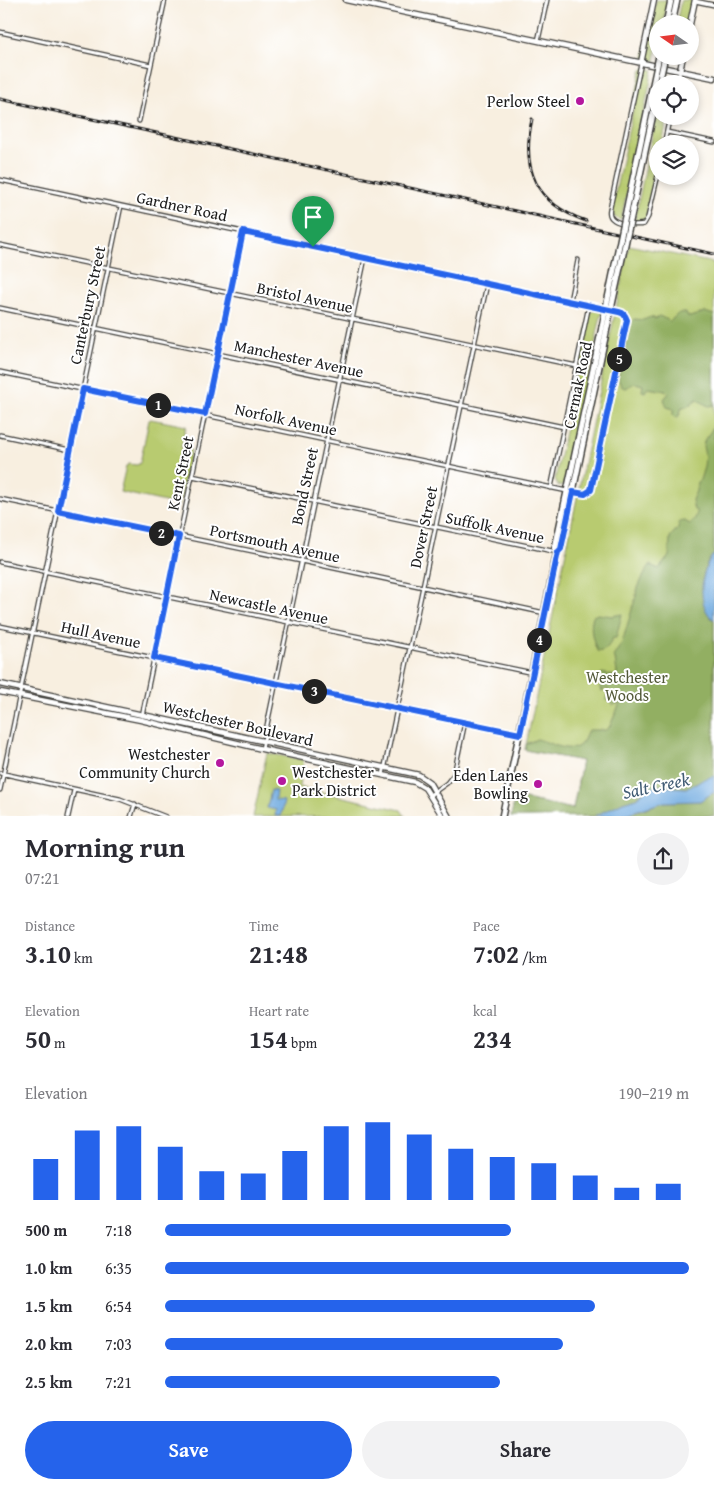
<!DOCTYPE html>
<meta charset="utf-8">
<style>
body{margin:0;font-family:"Gentium Book Plus",serif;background:#f2f2f3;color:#2b2b33;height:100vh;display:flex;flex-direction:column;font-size:19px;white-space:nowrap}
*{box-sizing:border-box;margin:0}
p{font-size:16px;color:#7c7c81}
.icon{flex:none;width:28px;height:28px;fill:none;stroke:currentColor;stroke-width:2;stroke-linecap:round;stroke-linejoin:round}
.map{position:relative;height:816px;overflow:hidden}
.details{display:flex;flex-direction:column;background:#fff;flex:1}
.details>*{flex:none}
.needle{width:32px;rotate:284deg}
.fabs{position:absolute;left:649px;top:15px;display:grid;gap:10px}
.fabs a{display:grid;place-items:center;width:50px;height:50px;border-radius:50%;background:#fff;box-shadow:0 2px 8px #0003;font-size:25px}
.pin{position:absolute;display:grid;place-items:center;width:42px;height:42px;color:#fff;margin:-51px -21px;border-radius:50% 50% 50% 0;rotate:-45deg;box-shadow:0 0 5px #0007}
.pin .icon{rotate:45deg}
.km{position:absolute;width:25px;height:25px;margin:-12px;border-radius:50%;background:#222;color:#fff;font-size:14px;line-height:25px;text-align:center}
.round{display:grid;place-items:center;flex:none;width:52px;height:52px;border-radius:26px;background:#f2f2f3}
.summary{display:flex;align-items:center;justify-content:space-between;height:85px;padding:0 25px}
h1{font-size:28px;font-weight:600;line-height:38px}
.stats{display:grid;grid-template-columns:repeat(3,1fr);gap:8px;height:85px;padding:5px 25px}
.stats div{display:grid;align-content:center}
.stats b{font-size:25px;font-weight:600}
.stats small{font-size:14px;font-weight:400}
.stats p{font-size:14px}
.chart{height:140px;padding:10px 25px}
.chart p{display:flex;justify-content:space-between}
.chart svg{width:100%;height:90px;margin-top:5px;stroke:#2563eb;stroke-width:6}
.cta{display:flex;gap:10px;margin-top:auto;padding:10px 25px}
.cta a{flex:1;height:58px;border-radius:30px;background:#2563eb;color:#fff;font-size:20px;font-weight:600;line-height:58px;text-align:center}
.cta a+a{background:#f2f2f3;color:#2b2b33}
ul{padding:0 25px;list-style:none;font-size:16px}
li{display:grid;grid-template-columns:80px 60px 1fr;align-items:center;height:38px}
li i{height:12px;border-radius:6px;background:#2563eb}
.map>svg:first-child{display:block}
</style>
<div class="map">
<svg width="714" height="817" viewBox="0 0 714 817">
<rect width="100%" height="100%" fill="#fff"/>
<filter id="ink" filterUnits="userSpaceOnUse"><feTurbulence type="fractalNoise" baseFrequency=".02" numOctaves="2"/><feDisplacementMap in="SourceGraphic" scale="10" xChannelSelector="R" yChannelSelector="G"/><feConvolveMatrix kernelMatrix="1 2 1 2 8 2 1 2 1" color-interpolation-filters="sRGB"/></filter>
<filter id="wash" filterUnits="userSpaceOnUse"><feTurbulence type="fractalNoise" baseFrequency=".0096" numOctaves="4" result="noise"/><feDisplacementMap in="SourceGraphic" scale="20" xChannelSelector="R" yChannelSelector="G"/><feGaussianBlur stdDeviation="1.12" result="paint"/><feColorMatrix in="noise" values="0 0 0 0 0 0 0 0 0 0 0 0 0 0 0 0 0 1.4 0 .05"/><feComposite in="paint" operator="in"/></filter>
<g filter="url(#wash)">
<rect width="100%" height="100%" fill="#f8efe0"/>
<path fill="#b8cb6f" stroke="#6a7446" d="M656 0H668L663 24H658L657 47 655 61 647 59 644 57Z
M681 0H692L687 24H676Z
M645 68 653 70 621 220 614 217 612 208 641 71Z
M657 112 658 116H668L662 144H658L657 164 646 218 642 222 634 223Z
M629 245 714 263V554C700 569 701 588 707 607 708 613 709 617 714 620V776L623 802 595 816 511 817 515 797 573 809 582 761 525 750Z
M593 310 602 311 571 456 563 486H558L555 479 590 314Z
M151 419 186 426 181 448 191 450 179 505 120 492 126 466 129 464 137 465 140 463 149 420Z
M267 753 304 760 299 787 401 810 405 816 253 817Z"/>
<path fill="#92af62" stroke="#57663f" d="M705 312 714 315V405L708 406 697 399 687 407H682L679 416 676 418 673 415V409L667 407 664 399 669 393 667 391 647 388 645 392 642 391 643 385 635 383 625 388 621 386 618 378 630 323 634 319 643 320 651 317 656 319 659 316 670 321 679 313H686L687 316 690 317Z
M714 423V554C700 569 701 588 707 607 708 613 709 617 714 620V776L686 788 657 786 642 792 637 798 623 802 595 816 511 817 515 797 573 809 582 761 525 750 526 744 537 739C549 742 569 754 580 745 584 741 586 735 588 730H606L610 726 620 703 613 705 606 700 608 690 607 688 602 691 600 689V675L602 673 615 676 617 673 615 658 613 657 622 643 636 596C636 589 646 571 650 565L659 569 669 556 670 537 678 528 679 523 683 520 690 524C694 522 697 515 697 511L694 510 692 500 696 491 697 482 700 480 704 467 705 456 703 446 705 439 711 431Z
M598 614 612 616 622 614 616 638H613C609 645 606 653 597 651 593 640 589 629 593 616Z
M714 792V816L619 817 664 802 700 801Z"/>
<path fill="#6faae0" stroke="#46637e" d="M714 554V620C696 607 700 569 714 554Z
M714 776V792L700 801 664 802 619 816H595L623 802 637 798 648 788 657 786 686 788 696 784 704 779Z
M271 790 276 791 275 800 284 801 281 816H275L276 810 267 808Z"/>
</g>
<g filter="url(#ink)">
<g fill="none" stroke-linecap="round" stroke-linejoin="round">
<g stroke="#3d3c39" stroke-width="5.5">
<path id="minor" d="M695 1 714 5
M0 32 151 65
M538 41 547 0
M641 63 610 208C609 212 609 217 614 220 620 224 637 226 644 224L648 217 658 175
M677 84 680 71
M139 121 165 0
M667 132 714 142
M664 144 670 116
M0 180 623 313 627 320 591 490C586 497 580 494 573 492
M0 245 577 366
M570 301 578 260
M0 308 564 427
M0 372 567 491
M0 435 70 450
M192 476 557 552
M551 488 589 305
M0 499 301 561 545 613
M0 562 533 673
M0 626 520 734
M142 716 243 232
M262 749 365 258
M0 773 120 799 166 817
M383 775 487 284
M0 790 121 206
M430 795 447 783 454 774 465 722
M68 817 74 790
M131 817 135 804"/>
</g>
<g stroke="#3d3c39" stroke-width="7">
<path id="tertiary" d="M680 71 714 78
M0 684 419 775 429 782 449 817
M0 692 141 720 262 749 415 782 425 788 443 817"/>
</g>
<g stroke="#3d3c39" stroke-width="7">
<path id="secondary" d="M346 0 680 71 683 56
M690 24 695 0
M641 63 654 0"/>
</g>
<g stroke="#3d3c39" stroke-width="8">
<path id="primary" d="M666 24 671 0
M672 24 677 0
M628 202 652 89
M634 203 658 91
M557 552 555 548 602 327
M502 817 557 552 561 549 607 328"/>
</g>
<use href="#minor" stroke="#fff" stroke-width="3"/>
<use href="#tertiary" stroke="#fff" stroke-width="4.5"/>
<use href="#secondary" stroke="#fff" stroke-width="4.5"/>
<use href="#primary" stroke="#fff" stroke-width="5"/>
<g stroke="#1c1c1c" stroke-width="3">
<path id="rail" d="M0 99 714 254
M532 119C521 170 535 203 586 221"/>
</g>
<use href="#rail" stroke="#fff" stroke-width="1" stroke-dasharray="4" stroke-linecap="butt"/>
<g stroke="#3d3c39" stroke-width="8" stroke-linecap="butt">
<path id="primary-bridge" d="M659 84 665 56
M652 89 659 56
M602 327 628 202
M607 328 634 203"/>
</g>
<use href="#primary-bridge" stroke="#fff" stroke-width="5"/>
</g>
</g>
<g fill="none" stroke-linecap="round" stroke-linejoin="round" filter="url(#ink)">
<g stroke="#fff" stroke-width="10">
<path id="route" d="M243 232 619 312C624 313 625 315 627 320L591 490 585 494 573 492 561 549 558 552 520 734 154 658 179 536 58 511 83 389 205 414Z"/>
</g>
<use href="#route" stroke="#2563eb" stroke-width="6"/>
</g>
<g fill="#b5179e" stroke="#fff" stroke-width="2">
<circle cx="580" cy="101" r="5"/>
<circle cx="220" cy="763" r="5"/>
<circle cx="282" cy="781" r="5"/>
<circle cx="538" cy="784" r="5"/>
</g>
<g text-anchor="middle" stroke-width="4" stroke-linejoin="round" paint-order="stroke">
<g font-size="16" fill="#1c1c1c" stroke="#fff" text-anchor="end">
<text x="570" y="107">Perlow Steel</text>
<text x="210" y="760">Westchester<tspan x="210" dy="18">Community Church</tspan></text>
<text x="292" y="778" text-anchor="start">Westchester<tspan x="292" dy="18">Park District</tspan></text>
<text x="528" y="781">Eden Lanes<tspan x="528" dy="18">Bowling</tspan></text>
</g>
<g font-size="16" fill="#1c1c1c" stroke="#fff">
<text transform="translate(182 206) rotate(12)" y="6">Gardner Road</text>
<text transform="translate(305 297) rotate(12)" y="6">Bristol Avenue</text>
<text transform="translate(87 305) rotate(-78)" y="6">Canterbury Street</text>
<text transform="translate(299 358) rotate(12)" y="6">Manchester Avenue</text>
<text transform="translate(577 385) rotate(-78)" y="6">Cermak Road</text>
<text transform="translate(286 419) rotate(12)" y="6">Norfolk Avenue</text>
<text transform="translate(180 473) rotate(-78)" y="6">Kent Street</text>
<text transform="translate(304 486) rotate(-78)" y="6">Bond Street</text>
<text transform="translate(423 527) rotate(-78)" y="6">Dover Street</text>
<text transform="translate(495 527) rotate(12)" y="6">Suffolk Avenue</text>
<text transform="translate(275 543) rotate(12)" y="6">Portsmouth Avenue</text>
<text transform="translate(269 606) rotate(12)" y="6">Newcastle Avenue</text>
<text transform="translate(101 634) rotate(12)" y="6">Hull Avenue</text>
<text transform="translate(238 723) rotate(13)" y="6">Westchester Boulevard</text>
</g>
<g font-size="16" fill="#535939" stroke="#fff">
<text x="627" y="683">Westchester<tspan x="627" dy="18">Woods</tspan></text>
</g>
<g font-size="18" font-style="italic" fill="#415c74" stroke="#fff">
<text transform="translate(656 786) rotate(-12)" y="6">Salt Creek</text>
</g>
</g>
</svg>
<div class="fabs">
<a><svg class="needle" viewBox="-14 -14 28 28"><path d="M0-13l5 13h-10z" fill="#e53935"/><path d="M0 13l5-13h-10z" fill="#7c7c81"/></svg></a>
<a><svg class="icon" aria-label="locate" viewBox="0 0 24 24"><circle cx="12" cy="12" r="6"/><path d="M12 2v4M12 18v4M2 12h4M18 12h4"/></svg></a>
<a><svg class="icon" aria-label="layers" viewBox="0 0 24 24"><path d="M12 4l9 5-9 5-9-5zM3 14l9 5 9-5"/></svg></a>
</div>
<div class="pin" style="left:313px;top:247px;background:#1e9e55"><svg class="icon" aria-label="arrive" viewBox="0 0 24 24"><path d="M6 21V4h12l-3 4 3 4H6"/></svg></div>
<b class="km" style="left:158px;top:405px">1</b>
<b class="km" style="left:161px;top:533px">2</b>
<b class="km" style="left:314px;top:691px">3</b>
<b class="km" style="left:539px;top:640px">4</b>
<b class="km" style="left:619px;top:359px">5</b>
</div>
<section class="details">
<div class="summary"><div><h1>Morning run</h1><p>07:21</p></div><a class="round"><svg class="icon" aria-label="share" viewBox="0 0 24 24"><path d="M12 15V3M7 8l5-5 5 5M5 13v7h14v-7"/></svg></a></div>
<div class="stats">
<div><p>Distance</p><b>3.10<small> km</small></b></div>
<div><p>Time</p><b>21:48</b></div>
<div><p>Pace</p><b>7:02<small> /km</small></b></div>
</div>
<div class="stats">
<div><p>Elevation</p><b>50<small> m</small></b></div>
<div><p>Heart rate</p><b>154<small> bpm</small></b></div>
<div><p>kcal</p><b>234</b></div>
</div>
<div class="chart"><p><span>Elevation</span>190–219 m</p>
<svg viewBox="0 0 160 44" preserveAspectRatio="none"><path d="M5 44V24M15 44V10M25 44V8M35 44V18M45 44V30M55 44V31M65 44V20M75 44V8M85 44V6M95 44V12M105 44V19M115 44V23M125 44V26M135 44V32M145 44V38M155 44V36"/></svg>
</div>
<ul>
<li><b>500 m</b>7:18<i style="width:66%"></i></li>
<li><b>1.0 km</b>6:35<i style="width:100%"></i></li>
<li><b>1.5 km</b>6:54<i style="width:82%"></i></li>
<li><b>2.0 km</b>7:03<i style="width:76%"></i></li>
<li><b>2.5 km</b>7:21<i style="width:64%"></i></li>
</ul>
<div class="cta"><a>Save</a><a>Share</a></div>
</section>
